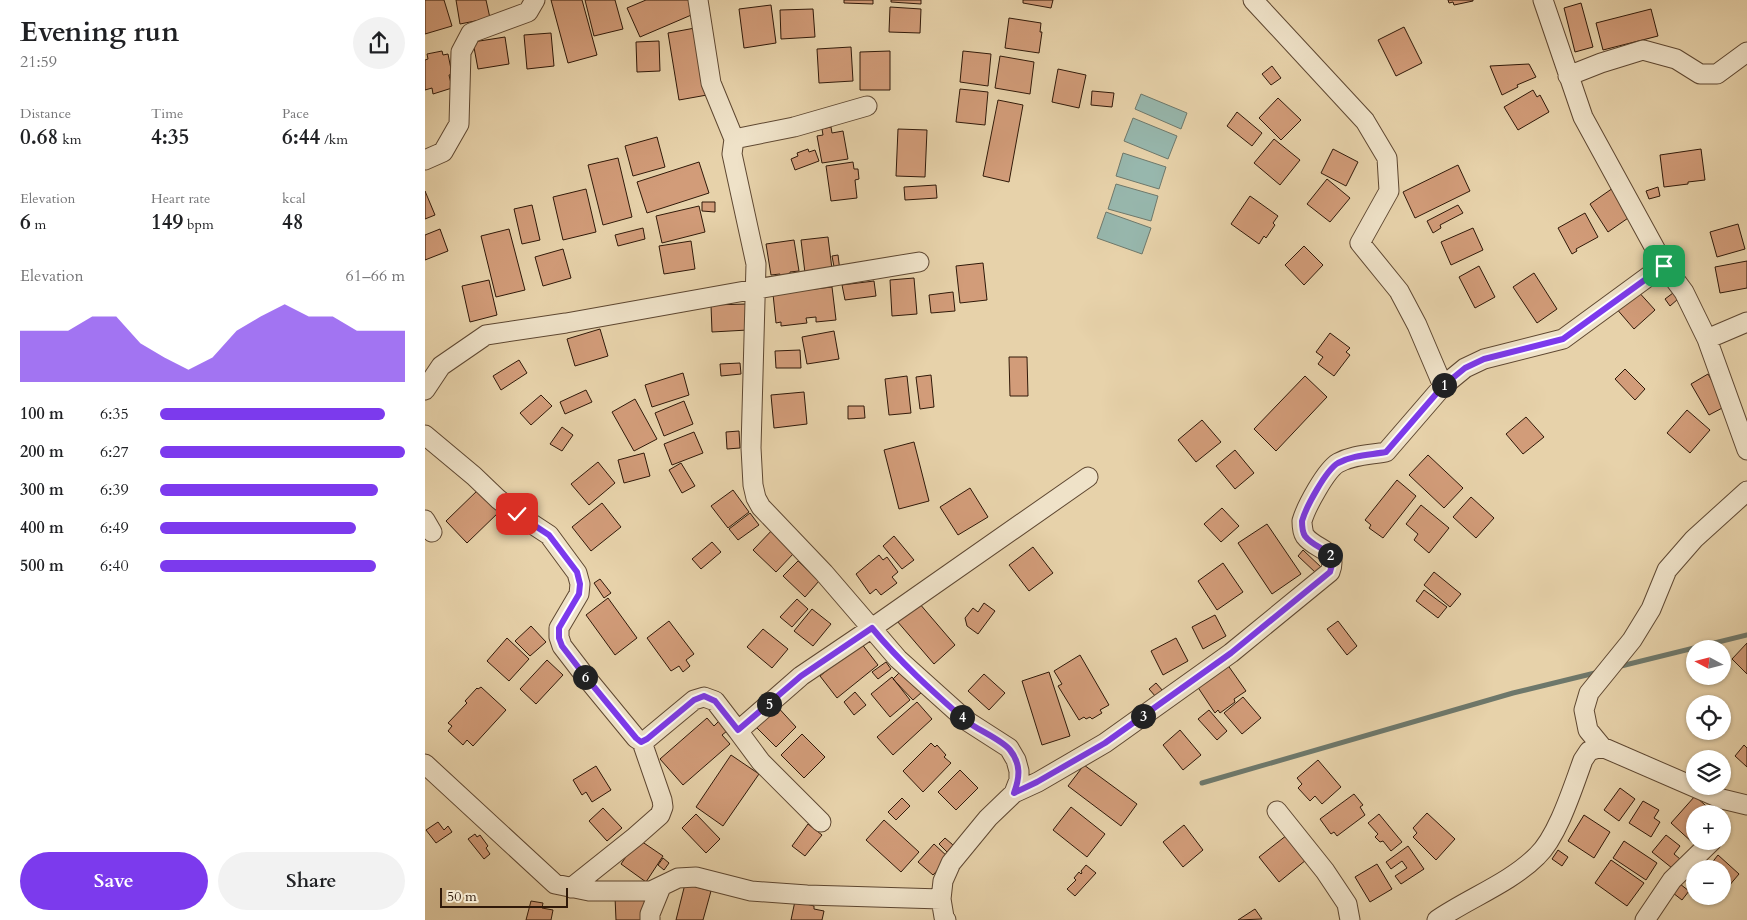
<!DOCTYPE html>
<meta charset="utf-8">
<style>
body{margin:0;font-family:Cardo,serif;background:#f2f2f2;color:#202124;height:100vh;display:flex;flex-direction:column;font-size:19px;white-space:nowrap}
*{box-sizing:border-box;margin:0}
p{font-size:16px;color:#757577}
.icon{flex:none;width:28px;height:28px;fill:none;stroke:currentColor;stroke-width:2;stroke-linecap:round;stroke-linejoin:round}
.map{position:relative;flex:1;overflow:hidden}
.sheet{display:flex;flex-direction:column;background:#fff;width:425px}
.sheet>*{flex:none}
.needle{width:32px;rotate:277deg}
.tools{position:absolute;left:1261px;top:640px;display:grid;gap:10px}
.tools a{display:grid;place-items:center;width:45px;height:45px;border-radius:50%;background:#fff;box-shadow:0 1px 4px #0004;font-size:25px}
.scale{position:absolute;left:15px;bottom:12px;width:128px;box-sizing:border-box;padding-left:5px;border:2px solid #301909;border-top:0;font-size:14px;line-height:18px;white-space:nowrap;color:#301909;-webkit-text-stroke:4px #efe2c8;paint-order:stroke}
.pin{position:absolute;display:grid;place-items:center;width:42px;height:42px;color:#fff;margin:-21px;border-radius:10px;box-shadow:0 2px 8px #0006}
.km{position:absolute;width:25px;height:25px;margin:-12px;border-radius:50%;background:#222;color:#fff;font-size:14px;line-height:25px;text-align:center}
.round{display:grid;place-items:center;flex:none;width:52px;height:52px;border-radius:26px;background:#f2f2f2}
.overview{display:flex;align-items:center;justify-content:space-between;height:85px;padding:0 20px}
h1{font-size:28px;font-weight:600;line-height:38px}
.stats{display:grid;grid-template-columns:repeat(3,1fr);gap:8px;height:85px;padding:5px 20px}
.stats div{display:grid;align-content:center}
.stats b{font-size:21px;font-weight:600}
.stats small{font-size:14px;font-weight:400}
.stats p{font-size:14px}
.chart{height:140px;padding:10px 20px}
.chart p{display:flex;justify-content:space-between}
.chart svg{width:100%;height:90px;margin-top:5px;fill:#7c3aed;opacity:.7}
.action{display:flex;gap:10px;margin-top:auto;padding:10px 20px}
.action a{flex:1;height:58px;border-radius:30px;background:#7c3aed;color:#fff;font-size:20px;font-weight:600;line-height:58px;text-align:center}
.action a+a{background:#f2f2f2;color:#202124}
ul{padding:0 20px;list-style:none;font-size:16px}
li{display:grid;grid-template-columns:80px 60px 1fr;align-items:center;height:38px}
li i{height:12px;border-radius:6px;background:#7c3aed}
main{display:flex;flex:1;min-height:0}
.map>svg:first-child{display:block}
</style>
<main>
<section class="sheet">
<div class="overview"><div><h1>Evening run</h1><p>21:59</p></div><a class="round"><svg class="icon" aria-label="share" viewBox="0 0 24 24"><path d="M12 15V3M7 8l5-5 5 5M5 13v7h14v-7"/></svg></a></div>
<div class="stats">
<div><p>Distance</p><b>0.68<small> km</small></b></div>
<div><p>Time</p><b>4:35</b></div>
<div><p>Pace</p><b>6:44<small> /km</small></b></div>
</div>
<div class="stats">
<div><p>Elevation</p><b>6<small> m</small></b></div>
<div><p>Heart rate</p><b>149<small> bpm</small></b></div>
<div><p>kcal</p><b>48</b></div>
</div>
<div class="chart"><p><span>Elevation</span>61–66 m</p>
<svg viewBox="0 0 160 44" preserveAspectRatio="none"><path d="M0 44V19L10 19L20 19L30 12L40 12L50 25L60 32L70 38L80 32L90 19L100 12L110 6L120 12L130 12L140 19L150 19L160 19V44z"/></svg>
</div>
<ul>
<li><b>100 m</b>6:35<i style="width:92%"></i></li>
<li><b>200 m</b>6:27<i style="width:100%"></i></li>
<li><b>300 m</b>6:39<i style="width:89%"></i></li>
<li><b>400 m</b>6:49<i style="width:80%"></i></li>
<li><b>500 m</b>6:40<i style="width:88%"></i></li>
</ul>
<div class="action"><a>Save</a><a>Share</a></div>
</section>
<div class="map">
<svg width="1322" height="920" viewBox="0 0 1322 920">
<rect width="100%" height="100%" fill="#e7d2aa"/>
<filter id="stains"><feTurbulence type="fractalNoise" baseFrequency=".004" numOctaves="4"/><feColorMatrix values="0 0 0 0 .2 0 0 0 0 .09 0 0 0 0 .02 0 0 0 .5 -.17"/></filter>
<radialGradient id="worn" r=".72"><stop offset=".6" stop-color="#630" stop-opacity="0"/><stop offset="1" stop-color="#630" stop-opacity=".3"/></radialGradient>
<path fill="#97b7ad" stroke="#6e786b" d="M716 94 762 113 756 129 710 109Z
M708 118 752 136 743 159 699 141Z
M698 153 741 167 734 189 691 176Z
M691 184 733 196 726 221 683 209Z
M681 212 726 228 717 254 672 238Z"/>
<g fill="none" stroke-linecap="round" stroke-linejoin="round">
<path stroke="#6e786b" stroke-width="5" d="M1192 667 1322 635
M777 783 1088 693 1174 672"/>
</g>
<path fill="#d29c79" stroke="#301909" d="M0 0H19L27 26 0 34Z
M31 0H61L65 18 35 24Z
M126 0H157L172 55 143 63Z
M160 0H190L198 29 169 36Z
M221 0H265L271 13 215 37 202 8Z
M419 0H448V4L419 3Z
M466 0H496V4L466 2Z
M598 0H628L626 8 598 3Z
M1023 0H1048V1L1029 5 1028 2 1024 3Z
M1156 3 1168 47 1150 52 1139 8Z
M346 5 351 43 319 48 314 9Z
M465 7 496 9 495 33 464 32Z
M388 9 390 37 356 39 355 10Z
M1226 9 1233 36 1178 50 1171 23Z
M584 18 616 23 615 32H617L614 53 580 48Z
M979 27 997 63 971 76 953 40Z
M270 28 282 95 254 100 243 33Z
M126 33 129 66 102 69 99 35Z
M80 37 84 64 53 69 48 42Z
M234 41 235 71 212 72 211 42Z
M426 47 428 81 394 83 392 49Z
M17 51 18 55 23 54 27 74 24 75 27 88 8 94 7 88 0 90V60L3 59 2 54Z
M465 51V90H435V52Z
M538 51 566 54 563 86 535 82Z
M575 56 609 62 605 94 570 88Z
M1104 64 1111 77 1092 85 1093 87 1077 95 1065 66Z
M847 66 856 78 846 85 837 74Z
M633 69 661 75 654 108 627 102Z
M535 89 563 92 560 125 531 122Z
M1108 90 1112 97 1115 95 1124 112 1093 130 1079 107Z
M667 91 689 93 687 107 666 105Z
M853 98 876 120 856 140 834 118Z
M573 100 598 105 584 182 558 176Z
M812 112 837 133 827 146 802 126Z
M406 127 407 133 418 131 423 159 397 163 392 136 398 135 397 129Z
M473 129 502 130 500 177 471 176Z
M232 137 240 167 208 176 200 146Z
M849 139 875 160 855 185 829 163Z
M383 149 384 152 390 150 394 161 370 170 366 159 373 156 372 153Z
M908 149 933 162 921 186 896 173Z
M1276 149 1280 180 1263 182V184L1239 187 1235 155Z
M193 158 207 217 178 225 163 165Z
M274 162 284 193 222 213 212 182Z
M428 162 429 169H433L434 179 430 180 432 198 406 201 401 166Z
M1033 165 1045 191 990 218 978 192Z
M902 179 925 198 905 222 882 204Z
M511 185 512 198 480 200 479 187Z
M1233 187 1235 196 1224 199 1221 191Z
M1188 188 1206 216 1183 232 1165 204Z
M161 189 171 232 138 240 128 197Z
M0 191 10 215 0 219Z
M825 196 853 216 848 223 850 225 841 238 839 236 834 244 806 224Z
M277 202H290V212L277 211Z
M107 205 115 240 97 244 89 209Z
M1033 205 1038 213 1015 225 1016 228 1008 233 1002 221Z
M274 206 280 232 237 243 231 216Z
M1160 213 1173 237 1151 249 1152 251 1147 254 1133 228Z
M1313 224 1320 249 1292 257 1285 232Z
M218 228 220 239 193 246 190 235Z
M1048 228 1058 250 1026 265 1016 242Z
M15 229 23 251 0 260V235Z
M84 229 100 290 71 297 56 236Z
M403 237 407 269 380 273 376 240Z
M369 240 374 271 365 272V275L355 277V274L346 275 341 244Z
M266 241 270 269 239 274 234 246Z
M879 246 898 265 879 285 860 265Z
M138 249 146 278 118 286 110 257Z
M413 255 415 271 410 272 407 256Z
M1322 261V288L1295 293 1290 267Z
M558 263 562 300 535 303 531 266Z
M1054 266 1070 297 1050 308 1034 277Z
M1109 273 1132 309 1112 323 1088 287Z
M489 278 492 314 467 316 465 280Z
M64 280 72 315 45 322 37 286Z
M449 281 451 296 420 300 417 285Z
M407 287 411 320 391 322V317L381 318 382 323 356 326V322L351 323 348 294Z
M1211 289 1230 310 1209 329 1190 307Z
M528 292 530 311 506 313 504 295Z
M1248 293 1253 299 1245 306 1240 299Z
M322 304 323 330 287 332 286 305Z
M175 329 183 356 150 366 142 339Z
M409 331 414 359 382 364 377 337Z
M905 333 925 348 921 352 925 355 909 376 893 364 898 357 891 352Z
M375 350 376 368H351L350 351Z
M584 357H602L603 396H585Z
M94 360 102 373 76 390 68 376Z
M315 363 316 374 296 376 295 364Z
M1200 369 1220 389 1210 400 1190 379Z
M258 373 264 395 227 407 220 385Z
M1283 374 1301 406 1284 415 1266 384Z
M506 375 509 407 495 409 491 377Z
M482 376 486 413 464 415 460 379Z
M880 376 902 397 851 451 829 429Z
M161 390 167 402 140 414 135 402Z
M379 392 382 424 349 428 346 395Z
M116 395 127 406 106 425 95 413Z
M210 399 232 439 209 451 187 412Z
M259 401 268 424 239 436 230 413Z
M423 406H439L440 418 423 419Z
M1262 410 1285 430 1265 453 1242 433Z
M1101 417 1119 437 1098 454 1081 434Z
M777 420 796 442 771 462 753 440Z
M137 427 148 435 137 451 125 444Z
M314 431 315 448 302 449 301 432Z
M269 432 278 453 247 465 239 444Z
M489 442 504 501 474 509 459 450Z
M810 450 829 473 810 489 791 466Z
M219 453 225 476 199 483 193 460Z
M1003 455 1038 488 1019 508 984 475Z
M173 462 190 483 164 505 146 484Z
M256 463 270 486 257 493 244 470Z
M972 480 991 496 958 538 944 528 946 525 940 520Z
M55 488 76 510 42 543 21 521Z
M545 488 563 517 533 535 515 507Z
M308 490 324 512 303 528 286 506Z
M1046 497 1069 518 1051 538 1028 517Z
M177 503 196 527 166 551 147 527Z
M996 505 1024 528 1004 553 989 540 993 534 981 524Z
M797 508 814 526 796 542 779 524Z
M325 513 334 525 313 540 304 529Z
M842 524 876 574 847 594 813 543Z
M351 526 369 553 351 572 328 550Z
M469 536 489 560 477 569 458 546Z
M287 542 296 552 276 569 267 559Z
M608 547 628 573 604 591 584 565Z
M878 550 897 568 892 574 873 556Z
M454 555 458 560 462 557 473 572 467 577 472 583 456 595 451 589 445 594 431 574Z
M373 561 394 581 380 597 358 576Z
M798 563 818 592 792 610 773 581Z
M1009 572 1036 594 1025 607 999 585Z
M175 579 186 593 179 598 169 583Z
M999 590 1022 607 1013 618 991 601Z
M183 598 212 638 190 655 161 615Z
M372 599 383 609 367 627 355 617Z
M494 603 530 645 509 664 472 621Z
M559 603 570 611 553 634 542 626 540 618 548 608 553 612Z
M387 609 406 624 388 646 369 631Z
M790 615 801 636 778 649 767 627Z
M244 621 269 654 261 660 265 666 258 672 254 666 246 671 222 638Z
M913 621 932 646 922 655 902 629Z
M106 626 121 642 105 656 90 641Z
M338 629 363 649 347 668 322 647Z
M82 638 104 659 84 681 62 661Z
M751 638 763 661 738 675 726 651Z
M436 643 453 665 412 698 395 676Z
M1322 643V674L1307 659Z
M655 655 684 705 675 710 677 713 667 719 665 717 661 719 659 717 654 720 633 686 637 684 629 671Z
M122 660 138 675 111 704 95 689Z
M461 662 466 669 453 679 447 672Z
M802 664 821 691 809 699 810 702 795 713 793 710 790 713 772 686Z
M477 670 497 692 488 700 468 679Z
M624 672 645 736 617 745 597 681Z
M559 674 580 693 564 710 543 691Z
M467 677 485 700 465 717 446 694Z
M731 683 738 691 731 697 724 689Z
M56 687 81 710 48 746 42 740 38 745 23 731 27 726 23 723 42 703 40 701 52 688 53 689Z
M430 692 441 705 429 715 419 702Z
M818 697 836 718 817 734 799 713Z
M492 702 507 719 468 755 452 737Z
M349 703 371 727 351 747 328 724Z
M784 710 802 731 792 740 773 719Z
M282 718 289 726 294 721 302 731 297 735 305 744 258 785 235 759Z
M755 730 776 755 758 770 738 745Z
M377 734 400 757 379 778 356 755Z
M506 743 510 747 512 745 521 755 519 757 526 763 498 792 478 771Z
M1319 745 1322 748V767L1310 756Z
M306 755 334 774 298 826 271 807Z
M893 760 916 787 897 804 890 796 885 801 873 788 877 784 872 778Z
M659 765 712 804 696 826 643 786Z
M171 766 186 790 167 802 161 792 157 795 148 780Z
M535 770 553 788 531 810 513 792Z
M1195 788 1210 799 1194 821 1179 810Z
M929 794 938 805 935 807 940 815 912 836 909 832 906 834 895 819Z
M1270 796 1290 814H1270V841L1268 843 1246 823Z
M477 798 485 806 471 820 463 812Z
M1218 801 1234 810 1229 818 1235 822 1226 837 1204 823Z
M646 807 680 834 662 857 628 830Z
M178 808 197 828 182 841 164 821Z
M1002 813 1030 839 1011 860 988 837 992 833 988 828Z
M271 814 295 839 281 853 257 828Z
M954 814 977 842 966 851 958 841 955 842 950 837 953 834 943 823Z
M1159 815 1185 832 1169 858 1143 841Z
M459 820 494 852 476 872 441 840Z
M13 822 19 830 23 826 27 832 11 843 1 830Z
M383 824 397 835 380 856 367 846Z
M759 825 778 850 758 867 738 842Z
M50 834 52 837 55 835 63 846 61 848 65 854 59 859 43 839Z
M862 835 881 860 854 882 834 857Z
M1241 835 1255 846 1249 854 1255 859 1247 868 1227 852Z
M520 838 528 845 522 852 514 844Z
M213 839 238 856 221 882 196 864Z
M1199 841 1232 863 1221 880 1188 858Z
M509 844 524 858 508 875 493 862Z
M983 846 999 869 976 884 970 876 982 868 977 861 966 869 961 862Z
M1133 850 1143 857 1137 866 1127 859Z
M1293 855 1314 874 1298 893V869H1282Z
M238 858 244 863 239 870 233 865Z
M1186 860 1219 883 1202 906 1170 883Z
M952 864 967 889 945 902 930 877Z
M661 865 671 873 650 896 642 889 651 880 649 878 654 872 656 874 657 873 656 871Z
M260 884 286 891 278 920H251Z
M1255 884 1264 891 1257 900 1248 893Z
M219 895 220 904 224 920H191L190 897Z
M106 901 118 903 117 908 128 910 126 920H101Z
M370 901 389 906V909L399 911 397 920H366Z
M830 909 837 919 813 920Z"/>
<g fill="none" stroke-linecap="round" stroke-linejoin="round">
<g stroke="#5e4731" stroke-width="21">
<path id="minor" d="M273 0 286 83 309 139 307 154 331 264 326 448 328 485 331 498 336 507 399 573 473 659 542 721 584 748 591 760 594 771V780L589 793 563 818 526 863 518 881 516 899 519 917 521 920
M828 0 940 121 962 158 964 191 935 243 974 291 992 325 1018 386
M1118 0 1158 117 1239 265
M1143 76 1176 63 1218 50 1251 59 1275 74H1292L1322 52
M309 139 369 127 442 106
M0 160 18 152 34 124 36 52 46 33 103 12 110 0
M1282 339 1322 322
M0 390 16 366 61 335 141 323 331 289 494 262
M0 435 49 476 73 499 92 514 124 535 152 573 155 584 154 594 134 628V637L137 646 160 676 211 738 217 742 222 739 269 700 279 697 290 701 313 731 376 676 447 628 663 477
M0 520 7 532
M313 731 336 762 396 822
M1177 747 1163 730 1159 710 1164 693 1207 640 1226 609 1242 570 1269 539 1322 491
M0 764 130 884 164 891H226L253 878 271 877 326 891 382 895 516 899
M589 793 613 782 680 743 806 653 905 572C914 548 891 551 880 536 878 533 877 525 877 521 881 507 901 470 913 463 928 455 944 455 961 452L1018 386 1040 368 1059 359 1138 339 1239 265 1259 292 1282 339 1322 450
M852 811 900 871 922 904 925 920
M146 888 210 837 235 815 238 807 237 800 217 742
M225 920V914L236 887
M1012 920C1044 898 1085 883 1112 856 1133 836 1148 787 1158 760L1164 751 1177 747 1297 799 1322 805
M1220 920 1247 880 1287 841"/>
</g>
<use href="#minor" stroke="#efe2c8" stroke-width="19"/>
</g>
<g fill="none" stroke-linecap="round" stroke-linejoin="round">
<g stroke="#fff" stroke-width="10">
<path id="route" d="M92 514 124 535 152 572 155 584 154 594 134 628V638L137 646 160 676 211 738 216 742 222 739 269 700 279 696 290 701 313 730 376 676 447 628C475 662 507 691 540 720 552 730 576 739 585 750 596 764 595 777 589 793L612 782 680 743 806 653 905 572C914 548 891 551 880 536 878 533 877 525 877 521 881 507 901 470 913 463 928 455 944 455 961 452L1018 386 1040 368 1059 359 1138 339 1239 266"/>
</g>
<use href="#route" stroke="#7c3aed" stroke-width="6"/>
</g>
<rect width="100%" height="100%" filter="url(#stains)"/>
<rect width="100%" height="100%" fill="url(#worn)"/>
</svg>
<div class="tools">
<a><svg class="needle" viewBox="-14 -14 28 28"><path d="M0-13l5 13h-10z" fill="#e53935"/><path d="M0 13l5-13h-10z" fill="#757577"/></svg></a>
<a><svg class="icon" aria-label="locate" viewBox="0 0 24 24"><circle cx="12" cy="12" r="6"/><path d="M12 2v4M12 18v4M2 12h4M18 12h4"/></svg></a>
<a><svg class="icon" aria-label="layers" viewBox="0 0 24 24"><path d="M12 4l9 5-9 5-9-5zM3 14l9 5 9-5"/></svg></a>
<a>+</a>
<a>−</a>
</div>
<div class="scale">50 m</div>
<div class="pin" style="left:1239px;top:266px;background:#1e9e55"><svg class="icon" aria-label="arrive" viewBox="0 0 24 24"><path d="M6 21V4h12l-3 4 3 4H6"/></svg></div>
<div class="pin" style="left:92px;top:514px;background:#d93025"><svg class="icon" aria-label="check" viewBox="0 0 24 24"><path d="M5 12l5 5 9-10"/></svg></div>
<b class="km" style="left:1019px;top:385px">1</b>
<b class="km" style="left:905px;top:555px">2</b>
<b class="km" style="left:718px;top:716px">3</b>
<b class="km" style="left:537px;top:717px">4</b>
<b class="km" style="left:344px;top:704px">5</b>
<b class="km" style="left:160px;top:677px">6</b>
</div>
</main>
